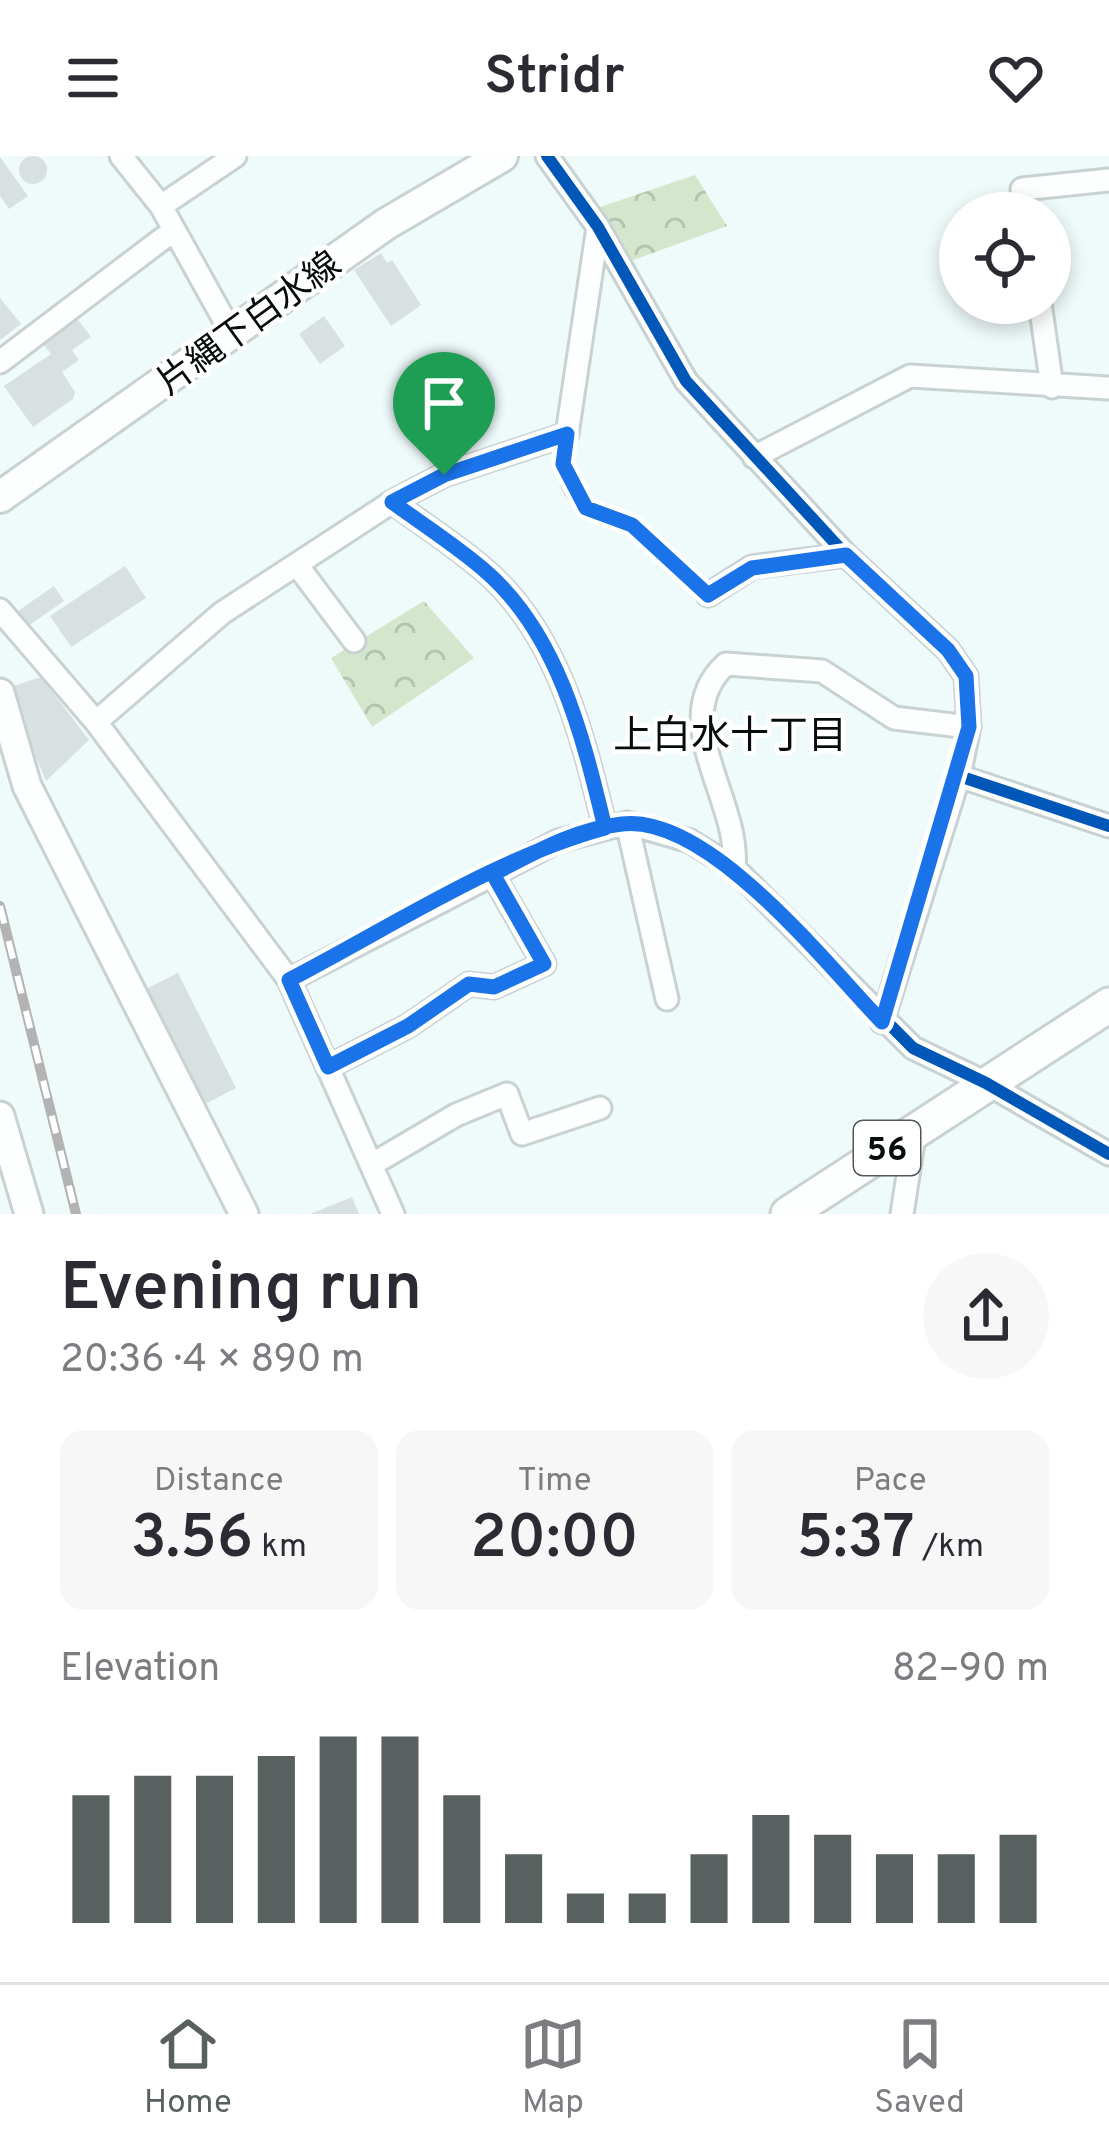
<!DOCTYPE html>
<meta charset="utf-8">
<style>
body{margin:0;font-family:Overpass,"Noto Sans JP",sans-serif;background:#f7f7f7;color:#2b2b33;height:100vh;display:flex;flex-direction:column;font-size:45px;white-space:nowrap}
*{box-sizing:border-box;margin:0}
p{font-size:39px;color:#7c7c81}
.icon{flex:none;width:66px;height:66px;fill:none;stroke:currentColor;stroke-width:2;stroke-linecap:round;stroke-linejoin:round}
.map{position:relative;height:1058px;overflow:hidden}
.details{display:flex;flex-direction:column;background:#fff;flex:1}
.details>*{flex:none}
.fabs{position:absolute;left:939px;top:36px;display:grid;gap:24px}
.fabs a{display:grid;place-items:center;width:132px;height:132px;border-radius:50%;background:#fff;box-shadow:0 6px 18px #0003;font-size:60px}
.pin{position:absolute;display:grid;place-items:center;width:102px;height:102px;color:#fff;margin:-123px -51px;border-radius:50% 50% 50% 0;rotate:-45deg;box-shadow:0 0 12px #0007}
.pin .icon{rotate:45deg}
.round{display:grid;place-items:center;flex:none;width:126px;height:126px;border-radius:63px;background:#f7f7f7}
.overview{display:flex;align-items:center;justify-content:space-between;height:204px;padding:0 60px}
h1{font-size:66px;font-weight:600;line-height:90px}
.metrics{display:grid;grid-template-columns:repeat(3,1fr);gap:18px;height:204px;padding:12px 60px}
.metrics div{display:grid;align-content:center;border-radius:24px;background:#f7f7f7;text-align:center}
.metrics b{font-size:60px;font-weight:600}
.metrics small{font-size:33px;font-weight:400}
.metrics p{font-size:33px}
.chart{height:336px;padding:24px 60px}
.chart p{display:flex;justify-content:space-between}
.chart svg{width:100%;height:216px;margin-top:12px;stroke:#586060;stroke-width:6}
header{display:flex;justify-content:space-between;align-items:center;height:156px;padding:0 60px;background:#fff;font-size:54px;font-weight:600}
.tabs{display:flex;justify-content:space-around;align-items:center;height:168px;border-top:3px solid #e1e1e2;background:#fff;font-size:33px;color:#7c7c81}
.tabs a{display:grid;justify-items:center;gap:6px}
.tabs .on{color:#586060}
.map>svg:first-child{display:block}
</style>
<header><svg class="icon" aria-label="menu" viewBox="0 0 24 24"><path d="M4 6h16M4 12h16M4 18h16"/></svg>Stridr<svg class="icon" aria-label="heart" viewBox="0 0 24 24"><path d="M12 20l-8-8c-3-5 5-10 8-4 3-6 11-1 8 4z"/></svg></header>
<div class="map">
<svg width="1109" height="1058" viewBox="0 0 1109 1058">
<defs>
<pattern id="forest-crowns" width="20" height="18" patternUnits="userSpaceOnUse" patternTransform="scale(3)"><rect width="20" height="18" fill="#d4e7cd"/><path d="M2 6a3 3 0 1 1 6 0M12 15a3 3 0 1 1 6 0" fill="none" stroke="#b4c5af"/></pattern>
</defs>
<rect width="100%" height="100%" fill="#effafa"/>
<path fill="url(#forest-crowns)" d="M695 19 727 70 628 106 600 51Z
M424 445 474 502 372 571 331 502Z"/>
<path fill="#d8e0e2" d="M19 14a14 14 0 1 1 28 0a14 14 0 1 1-28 0Z
M0 1 28 40 9 53 0 40Z
M381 97 387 107 392 104 421 149 391 170 354 114Z
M0 142 21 168 0 184Z
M324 160 345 190 320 208 299 178Z
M76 161 91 181 72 194 79 204 62 216 75 236 73 243 33 271 4 230 51 198 41 185Z
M125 410 146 442 71 491 50 460Z
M54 430 64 445 28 470 18 455Z
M41 521 89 584 46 625 7 532Z
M178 817 236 932 205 948 146 833Z
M352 1041 359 1058H310Z"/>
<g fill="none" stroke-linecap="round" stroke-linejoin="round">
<g stroke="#c9d2d2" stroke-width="16">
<path id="service" d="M567 281C555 365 598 338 637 375 661 397 681 422 708 439"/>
</g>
<g stroke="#c9d2d2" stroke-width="27">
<path id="minor" d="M121 0 161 50 232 178
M547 0 598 71 686 225 846 399 948 494 966 520 969 571 959 620 1109 670
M161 50 235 0
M1026 57 1022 33 1109 24
M1040 147 1052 231
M0 206 174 74
M754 301 910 220 1109 232
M392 346C423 368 455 389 483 413 558 476 583 581 605 672
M297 409 354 485
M708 439 752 411 846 399
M0 454 96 566 222 457 392 346 444 319 567 278 598 71
M96 566 289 824 393 1058
M627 667 667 843
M734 712C741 644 665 564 726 508L822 515 894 562 969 571
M289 824 558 685 627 667 690 685 734 712 913 892 986 927 1109 998
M882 866 959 620
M328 911 408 870 469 828 494 831 544 808 493 719
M371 1009 456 959 507 938 522 978 600 952
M902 1058 915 974"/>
</g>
<g stroke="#c9d2d2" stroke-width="33">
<path id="tertiary" d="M0 537 27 630 244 1058
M0 960 29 1058"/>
</g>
<g stroke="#c9d2d2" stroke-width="36">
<path id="secondary" d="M0 341 386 68 502 0"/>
</g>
<g stroke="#c9d2d2" stroke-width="39">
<path id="primary" d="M788 1058 1109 849"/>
</g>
<use href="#service" stroke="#fdfefe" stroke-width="10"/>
<use href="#minor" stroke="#fdfefe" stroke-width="21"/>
<use href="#tertiary" stroke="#fdfefe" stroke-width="27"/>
<use href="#secondary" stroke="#fdfefe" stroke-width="30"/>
<use href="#primary" stroke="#fdfefe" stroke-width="33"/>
<g stroke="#b2b4b4" stroke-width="10">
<path id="rail" d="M0 750 76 1058"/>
</g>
<use href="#rail" stroke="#fff" stroke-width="6" stroke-dasharray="18" stroke-linecap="butt"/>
<g stroke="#fff" stroke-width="20">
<path id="cycleway" d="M547 0 598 71 686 225 846 399 948 494 966 520 969 571 959 620 1109 670
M289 824 558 685 627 667 690 685 734 712 913 892 986 927 1109 998"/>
</g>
<use href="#cycleway" stroke="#0057b8" stroke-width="12"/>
</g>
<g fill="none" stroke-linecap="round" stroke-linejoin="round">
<g stroke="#fff" stroke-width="24">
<path id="route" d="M444 319 392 346C422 368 455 389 483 413 558 476 583 581 605 672 495 702 391 771 289 824L328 911 408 870 469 828 494 831 544 808 493 718C534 697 575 673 622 668 709 658 826 808 882 866L969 571 966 520 948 494 846 399 752 412 708 439 632 369 586 352 563 308 567 278 444 319"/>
</g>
<use href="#route" stroke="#1a73e8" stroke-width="15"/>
</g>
<g text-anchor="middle" stroke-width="9" stroke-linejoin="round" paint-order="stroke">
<rect fill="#fff" stroke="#515656" stroke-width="3" x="854" y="965" width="66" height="54" rx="9"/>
<g font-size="33" font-weight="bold" fill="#070d0d">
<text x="887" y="1004">56</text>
</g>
<g font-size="36" fill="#070d0d" stroke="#fff">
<text transform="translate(248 166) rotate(-36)" y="13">片縄下白水線</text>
</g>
<g font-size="39" fill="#070d0d" stroke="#fff">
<text x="730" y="592">上白水十丁目</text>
</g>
</g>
</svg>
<div class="fabs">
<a><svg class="icon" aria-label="locate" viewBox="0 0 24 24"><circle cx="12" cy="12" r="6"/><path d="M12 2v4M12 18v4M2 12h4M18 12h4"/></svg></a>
</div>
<div class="pin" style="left:444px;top:319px;background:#1e9e55"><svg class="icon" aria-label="arrive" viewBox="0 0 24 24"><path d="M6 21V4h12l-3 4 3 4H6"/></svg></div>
</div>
<section class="details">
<div class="overview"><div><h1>Evening run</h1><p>20:36 · 4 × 890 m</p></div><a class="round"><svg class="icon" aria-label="share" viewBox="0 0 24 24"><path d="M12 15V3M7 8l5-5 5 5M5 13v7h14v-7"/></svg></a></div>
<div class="metrics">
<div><p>Distance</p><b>3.56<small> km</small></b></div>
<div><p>Time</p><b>20:00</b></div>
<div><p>Pace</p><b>5:37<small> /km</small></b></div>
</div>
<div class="chart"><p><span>Elevation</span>82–90 m</p>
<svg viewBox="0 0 160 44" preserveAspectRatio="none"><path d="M5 44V18M15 44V14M25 44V14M35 44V10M45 44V6M55 44V6M65 44V18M75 44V30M85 44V38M95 44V38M105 44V30M115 44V22M125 44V26M135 44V30M145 44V30M155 44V26"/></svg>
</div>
</section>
<nav class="tabs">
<a class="on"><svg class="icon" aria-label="home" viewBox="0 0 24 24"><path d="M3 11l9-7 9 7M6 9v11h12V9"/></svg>Home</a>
<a><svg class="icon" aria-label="map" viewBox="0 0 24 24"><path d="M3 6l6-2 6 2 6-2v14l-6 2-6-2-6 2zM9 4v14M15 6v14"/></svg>Map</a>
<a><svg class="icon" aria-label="saved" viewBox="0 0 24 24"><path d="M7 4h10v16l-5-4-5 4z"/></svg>Saved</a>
</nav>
